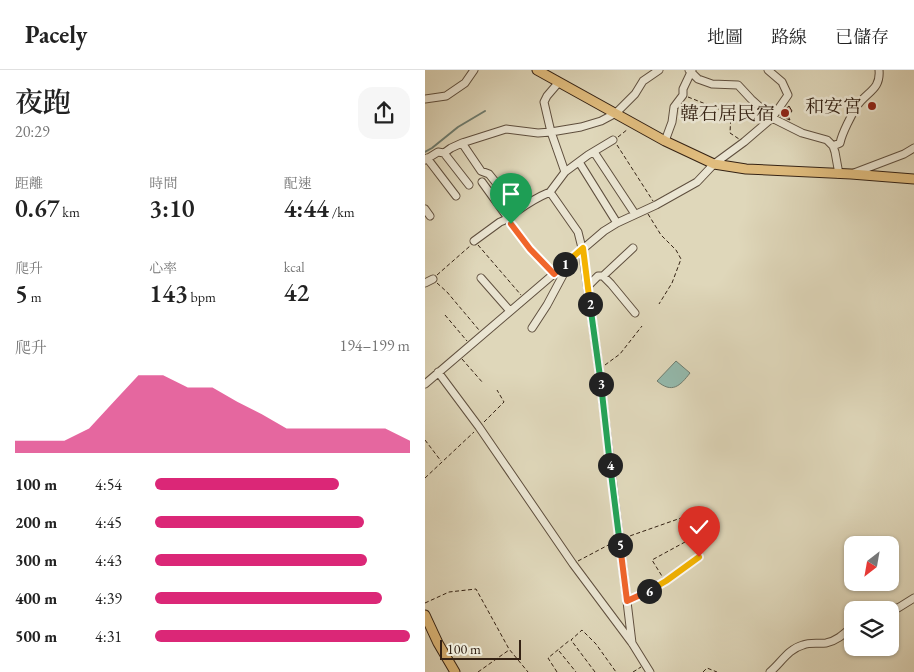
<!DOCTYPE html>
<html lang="zh-TW">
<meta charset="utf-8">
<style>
body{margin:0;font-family:"EB Garamond","Noto Serif TC",serif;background:#f6f6f6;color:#222;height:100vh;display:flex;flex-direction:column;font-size:19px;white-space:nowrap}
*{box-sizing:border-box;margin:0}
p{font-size:16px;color:#767676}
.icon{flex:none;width:28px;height:28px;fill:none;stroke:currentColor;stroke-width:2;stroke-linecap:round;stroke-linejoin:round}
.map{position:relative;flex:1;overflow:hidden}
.panel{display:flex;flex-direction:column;background:#fff;width:425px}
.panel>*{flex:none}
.needle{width:32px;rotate:211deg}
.controls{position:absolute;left:419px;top:466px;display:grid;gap:10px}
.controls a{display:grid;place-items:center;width:55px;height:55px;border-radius:10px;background:#fff;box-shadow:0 1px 4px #0004;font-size:25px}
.scale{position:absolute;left:15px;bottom:12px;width:81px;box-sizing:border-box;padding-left:5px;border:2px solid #342214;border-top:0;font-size:14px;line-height:18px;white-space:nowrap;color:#342214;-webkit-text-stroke:4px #eae5d2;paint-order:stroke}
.pin{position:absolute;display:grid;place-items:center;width:42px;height:42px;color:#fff;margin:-51px -21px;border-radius:50% 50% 50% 0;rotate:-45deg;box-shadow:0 0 5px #0007}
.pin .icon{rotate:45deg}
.km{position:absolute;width:25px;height:25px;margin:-12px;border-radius:50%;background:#222;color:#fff;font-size:14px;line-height:25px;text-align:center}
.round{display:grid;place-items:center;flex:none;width:52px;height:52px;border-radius:15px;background:#f6f6f6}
.headline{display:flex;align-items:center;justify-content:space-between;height:85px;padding:0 15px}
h1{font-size:28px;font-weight:600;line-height:38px}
.metrics{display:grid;grid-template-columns:repeat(3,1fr);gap:8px;height:85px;padding:5px 15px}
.metrics div{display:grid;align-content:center}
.metrics b{font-size:25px;font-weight:600}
.metrics small{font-size:14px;font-weight:400}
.metrics p{font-size:14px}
.chart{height:140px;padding:10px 15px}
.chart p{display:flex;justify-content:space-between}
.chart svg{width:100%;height:90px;margin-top:5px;fill:#db2777;opacity:.7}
ul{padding:0 15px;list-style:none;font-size:16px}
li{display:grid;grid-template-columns:80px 60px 1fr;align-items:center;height:38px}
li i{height:12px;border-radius:6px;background:#db2777}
header{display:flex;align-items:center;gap:30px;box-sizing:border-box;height:70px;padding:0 25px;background:#fff;border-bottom:1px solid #e0e0e0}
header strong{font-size:24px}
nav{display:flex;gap:28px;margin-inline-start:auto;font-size:18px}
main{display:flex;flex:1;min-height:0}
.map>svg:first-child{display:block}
</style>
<header>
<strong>Pacely</strong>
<nav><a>地圖</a><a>路線</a><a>已儲存</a></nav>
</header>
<main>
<section class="panel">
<div class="headline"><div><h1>夜跑</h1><p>20:29</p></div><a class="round"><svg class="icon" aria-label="share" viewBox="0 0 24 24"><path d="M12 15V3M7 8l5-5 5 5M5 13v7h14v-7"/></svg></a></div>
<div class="metrics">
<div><p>距離</p><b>0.67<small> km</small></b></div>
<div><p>時間</p><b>3:10</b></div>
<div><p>配速</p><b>4:44<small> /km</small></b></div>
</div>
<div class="metrics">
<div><p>爬升</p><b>5<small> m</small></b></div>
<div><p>心率</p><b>143<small> bpm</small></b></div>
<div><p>kcal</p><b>42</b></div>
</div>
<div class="chart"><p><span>爬升</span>194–199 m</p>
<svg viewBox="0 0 160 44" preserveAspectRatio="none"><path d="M0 44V38L10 38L20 38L30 32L40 19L50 6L60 6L70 12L80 12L90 19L100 25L110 32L120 32L130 32L140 32L150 32L160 38V44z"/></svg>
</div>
<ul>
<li><b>100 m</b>4:54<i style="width:72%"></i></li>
<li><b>200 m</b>4:45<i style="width:82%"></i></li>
<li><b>300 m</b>4:43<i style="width:83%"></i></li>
<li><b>400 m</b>4:39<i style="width:89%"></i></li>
<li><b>500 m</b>4:31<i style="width:100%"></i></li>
</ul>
</section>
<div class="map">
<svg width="489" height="602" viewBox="0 0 489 602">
<rect width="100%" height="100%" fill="#dfd7ba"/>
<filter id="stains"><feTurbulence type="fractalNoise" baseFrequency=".004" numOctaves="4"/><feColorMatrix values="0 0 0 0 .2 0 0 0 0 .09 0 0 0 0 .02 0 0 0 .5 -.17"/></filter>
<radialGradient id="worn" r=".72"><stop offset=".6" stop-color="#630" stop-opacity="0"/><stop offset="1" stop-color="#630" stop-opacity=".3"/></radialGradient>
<path fill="#94baad" stroke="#6e7d70" d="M251 291 265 303C255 316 247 324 232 311Z"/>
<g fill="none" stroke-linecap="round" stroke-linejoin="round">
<path stroke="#6e7d70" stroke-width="2" d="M0 82 7 78 33 57 60 41"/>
</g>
<path fill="#cd9780" stroke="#342214" d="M364 36 367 41 363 46 365 50 355 46 358 41Z"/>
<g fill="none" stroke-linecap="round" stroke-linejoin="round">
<g stroke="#5f4f3e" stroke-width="9">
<path id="minor" d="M264 0 273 9 287 14 313 15 326 29 347 48 377 63 402 70 408 76 410 82 414 104
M134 12 122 26 119 32 126 62 156 57 176 51 191 43 210 24 218 11 234 0
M0 29 21 26 40 13 49 0
M240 71 247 52 249 37 258 25V19L267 0
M37 73 56 101 64 104 93 140
M408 76 415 73C417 63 427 44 432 36 441 22 456 20 454 0
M169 82 210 144
M19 83 44 115
M2 88 31 126
M0 90 13 82 19 83 26 78 37 73 81 59 113 63 126 62 140 102 125 122 153 162 157 178 174 299 207 573
M154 92 192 153
M140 102 163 85 188 70
M429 103 479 84 489 78
M57 112 83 148
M0 139 5 146
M49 171 75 152C82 150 87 145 92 141 103 133 113 127 125 122
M178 206 208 178
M56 208 85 241
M0 213 8 209
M163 216 173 206H178L186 214 210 243
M107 258 122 235 145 192
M13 302 54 357 148 494 207 573 225 602
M0 314 179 161 192 153 231 135 272 112 289 94 319 72 347 48 363 25 357 12 343 0
M448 540 452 538H473L489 528
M345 602C356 593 363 579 378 575 385 572 394 574 401 573 412 571 420 563 428 556"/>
</g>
<g stroke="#342214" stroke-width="11">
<path id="major" d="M112 0 240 71 289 94 321 99 426 104 489 109
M0 545 13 573 30 602"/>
</g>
<path stroke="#342214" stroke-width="1" stroke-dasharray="4 2.5" stroke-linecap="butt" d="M263 27 306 44 305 63 314 69
M193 67 203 59
M192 75 228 131
M223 144 236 165 251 180 256 189 247 213 234 234
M85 153 105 179 125 200
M53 175 96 225
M12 205 45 176
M12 213 22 222 54 260
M20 245 42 271
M37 289 58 313
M180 295 195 284 217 256
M59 352 79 332 72 320
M0 370 16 391
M0 408 49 362
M199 468 256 448
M153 491 189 472
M240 511 227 490 260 472
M207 529 241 511 274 487
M0 533 24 522 51 519 84 579 103 602
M134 581 151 602
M53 602 84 580
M132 602 123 588 145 570
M170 602 146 570 157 560 171 574 191 602
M208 602 216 597
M278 602 282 598 292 602"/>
<use href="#minor" stroke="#eae5d2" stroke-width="7"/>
<use href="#major" stroke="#e0bc7d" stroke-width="9"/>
</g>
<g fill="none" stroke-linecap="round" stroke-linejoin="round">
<g stroke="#fff" stroke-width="10">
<path id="split-1" d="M86 154 105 179 129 204 140 194"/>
</g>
<g stroke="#fff" stroke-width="10">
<path id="split-2" d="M140 194 158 178 165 234"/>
</g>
<g stroke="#fff" stroke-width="10">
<path id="split-3" d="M165 234 176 314"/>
</g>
<g stroke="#fff" stroke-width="10">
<path id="split-4" d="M176 314 185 395"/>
</g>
<g stroke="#fff" stroke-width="10">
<path id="split-5" d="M185 395 195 475"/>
</g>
<g stroke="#fff" stroke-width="10">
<path id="split-6" d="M195 475 202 531 224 521"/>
</g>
<g stroke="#fff" stroke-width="10">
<path id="split-7" d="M224 521 241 511 274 487"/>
</g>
<use href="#split-1" stroke="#f0652b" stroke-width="6"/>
<use href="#split-2" stroke="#f5b400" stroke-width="6"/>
<use href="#split-3" stroke="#22a559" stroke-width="6"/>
<use href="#split-4" stroke="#22a559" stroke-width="6"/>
<use href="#split-5" stroke="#22a559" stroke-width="6"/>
<use href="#split-6" stroke="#f0652b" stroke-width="6"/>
<use href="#split-7" stroke="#f5b400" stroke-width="6"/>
</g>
<g fill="#8f2418" stroke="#eae5d2" stroke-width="2">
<circle cx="447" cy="36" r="5"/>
<circle cx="360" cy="43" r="5"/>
</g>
<g text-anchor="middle" stroke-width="5" stroke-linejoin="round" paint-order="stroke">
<g font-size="19" fill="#342214" stroke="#eae5d2" text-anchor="end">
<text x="437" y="43">和安宮</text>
<text x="350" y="50">韓石居民宿</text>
</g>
</g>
<rect width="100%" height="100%" filter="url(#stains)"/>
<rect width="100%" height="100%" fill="url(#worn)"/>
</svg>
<div class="controls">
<a><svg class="needle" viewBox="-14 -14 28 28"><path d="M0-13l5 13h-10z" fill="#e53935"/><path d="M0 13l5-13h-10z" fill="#767676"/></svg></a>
<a><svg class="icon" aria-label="layers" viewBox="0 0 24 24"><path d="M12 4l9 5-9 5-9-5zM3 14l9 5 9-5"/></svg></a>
</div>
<div class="scale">100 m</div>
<div class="pin" style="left:86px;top:154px;background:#1e9e55"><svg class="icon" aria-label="arrive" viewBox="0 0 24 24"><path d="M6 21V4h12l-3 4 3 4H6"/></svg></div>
<div class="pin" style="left:274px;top:487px;background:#d93025"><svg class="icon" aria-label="check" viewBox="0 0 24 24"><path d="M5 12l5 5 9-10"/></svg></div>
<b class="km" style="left:140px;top:194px">1</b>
<b class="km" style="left:165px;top:234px">2</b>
<b class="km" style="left:176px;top:314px">3</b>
<b class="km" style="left:185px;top:395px">4</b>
<b class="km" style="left:195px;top:475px">5</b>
<b class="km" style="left:224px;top:521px">6</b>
</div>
</main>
